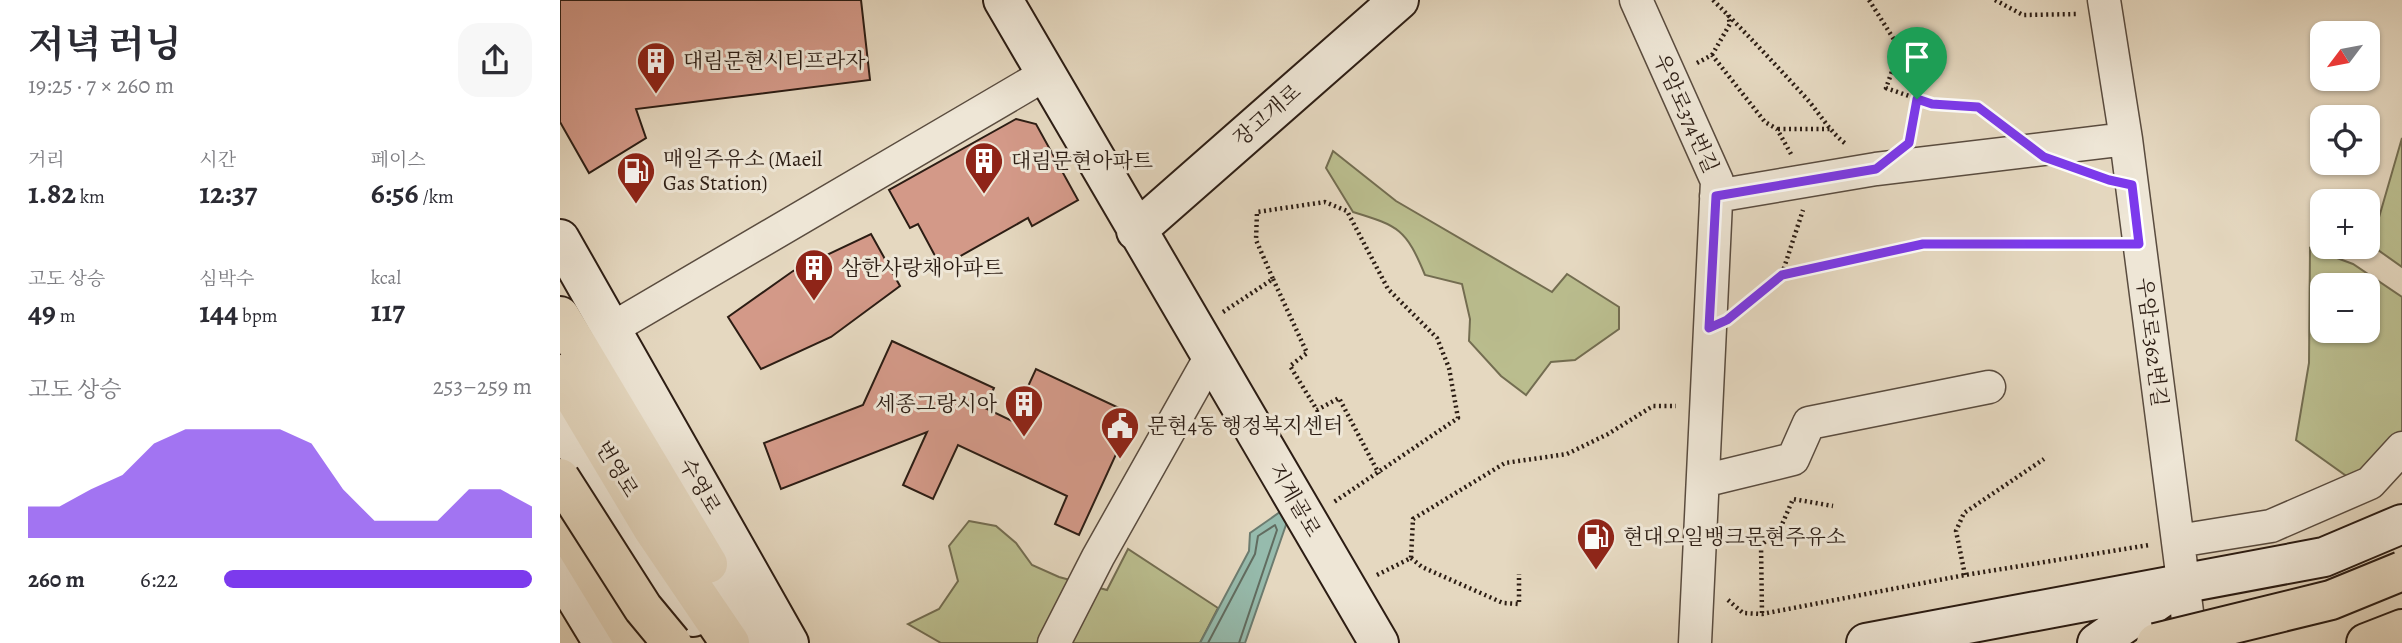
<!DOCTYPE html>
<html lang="ko">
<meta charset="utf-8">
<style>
body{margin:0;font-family:Alegreya,"Noto Serif KR",serif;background:#f7f7f7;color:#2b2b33;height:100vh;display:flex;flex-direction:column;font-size:26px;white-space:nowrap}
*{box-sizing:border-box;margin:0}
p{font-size:23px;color:#7c7c81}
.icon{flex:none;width:38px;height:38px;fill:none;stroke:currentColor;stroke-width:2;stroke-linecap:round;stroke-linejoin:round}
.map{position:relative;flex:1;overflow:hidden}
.details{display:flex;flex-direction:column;background:#fff;width:560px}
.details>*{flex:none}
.needle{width:46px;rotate:238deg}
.tools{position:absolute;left:1750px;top:21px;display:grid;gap:14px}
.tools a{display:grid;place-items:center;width:70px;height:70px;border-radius:14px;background:#fff;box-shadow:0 2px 5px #0004;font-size:35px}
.pin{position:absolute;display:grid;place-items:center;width:60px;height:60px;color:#fff;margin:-72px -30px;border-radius:50% 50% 50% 0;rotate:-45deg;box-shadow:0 0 7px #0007}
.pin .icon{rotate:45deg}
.round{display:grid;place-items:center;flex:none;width:74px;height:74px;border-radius:21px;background:#f7f7f7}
.headline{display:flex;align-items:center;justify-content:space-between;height:119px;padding:0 28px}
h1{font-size:38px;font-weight:700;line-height:52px}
.stats{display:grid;grid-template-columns:repeat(3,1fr);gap:10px;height:119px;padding:7px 28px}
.stats div{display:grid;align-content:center}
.stats b{font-size:30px;font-weight:700}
.stats small{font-size:19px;font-weight:400}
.stats p{font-size:19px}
.chart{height:196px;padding:14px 28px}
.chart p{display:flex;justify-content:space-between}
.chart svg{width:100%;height:126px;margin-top:7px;fill:#7c3aed;opacity:.7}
ul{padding:0 28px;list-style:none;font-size:23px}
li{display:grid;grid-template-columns:112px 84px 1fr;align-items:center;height:52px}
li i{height:18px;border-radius:9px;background:#7c3aed}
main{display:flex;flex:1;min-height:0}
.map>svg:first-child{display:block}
</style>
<main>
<section class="details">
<div class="headline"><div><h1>저녁 러닝</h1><p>19:25 · 7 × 260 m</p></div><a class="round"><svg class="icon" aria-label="share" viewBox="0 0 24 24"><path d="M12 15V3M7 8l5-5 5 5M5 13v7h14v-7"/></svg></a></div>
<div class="stats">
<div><p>거리</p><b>1.82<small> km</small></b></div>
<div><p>시간</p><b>12:37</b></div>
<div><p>페이스</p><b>6:56<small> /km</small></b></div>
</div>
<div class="stats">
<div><p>고도 상승</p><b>49<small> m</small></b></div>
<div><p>심박수</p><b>144<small> bpm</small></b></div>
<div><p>kcal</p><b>117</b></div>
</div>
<div class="chart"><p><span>고도 상승</span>253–259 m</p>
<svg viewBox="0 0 160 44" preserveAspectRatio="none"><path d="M0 44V33L10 33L20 27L30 22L40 11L50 6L60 6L70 6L80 6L90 11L100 27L110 38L120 38L130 38L140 27L150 27L160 33V44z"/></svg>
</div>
<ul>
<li><b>260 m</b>6:22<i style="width:100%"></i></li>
</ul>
</section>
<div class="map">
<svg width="1842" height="643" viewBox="0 0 1842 643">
<rect width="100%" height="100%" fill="#e5d8c0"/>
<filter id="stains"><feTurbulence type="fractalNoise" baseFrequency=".00286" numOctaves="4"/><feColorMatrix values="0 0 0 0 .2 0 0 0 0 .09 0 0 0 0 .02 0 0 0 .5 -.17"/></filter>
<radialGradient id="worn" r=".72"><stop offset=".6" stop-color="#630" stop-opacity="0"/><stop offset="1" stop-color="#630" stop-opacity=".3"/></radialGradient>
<path fill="#babd8e" stroke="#736d51" stroke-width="2" fill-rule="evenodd" d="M1842 138V267L1811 245Z
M773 151 836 201 992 292 1007 274 1059 307V329L1015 360 991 362 966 395 941 376 909 341 910 319 902 284 865 275C846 229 839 226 793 212L766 168Z
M1750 248 1793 264 1842 297V432L1821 458 1792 480 1736 440 1749 363ZM1762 285H1808V331H1762Z
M409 521 436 526 456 543 472 565 499 577 547 590 568 549 658 608 640 643H381L348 624 379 609 398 581 389 546Z"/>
<path fill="#96bbad" stroke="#6c7c70" stroke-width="2" d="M720 512 727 522 685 643H640L689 551 690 533Z"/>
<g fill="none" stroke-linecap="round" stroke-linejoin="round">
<path stroke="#616c60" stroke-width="2" d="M648 643 695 554 698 536 715 525 717 530 679 643"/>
</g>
<path fill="#d39988" stroke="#2c1d14" stroke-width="2" d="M0 0H301L310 80 76 109 86 138 29 173 0 122Z
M456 119 476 124 518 200 472 226 468 218 381 267 358 224 350 228 329 190Z
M311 234 340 286 271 337 201 369 168 317 233 271Z
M332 341 434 388 425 408 452 421 476 369 574 415 519 535 495 524 507 496 398 445 373 499 343 485 367 432 221 489 204 443 303 405Z"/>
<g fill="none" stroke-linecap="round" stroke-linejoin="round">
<g stroke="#5a4c3f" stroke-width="35">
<path id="street" d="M1076 0 1157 181 1135 643
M1544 0 1566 139 1631 643
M1156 196 1316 169 1566 139
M51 329 486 74
M1143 481 1233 459 1249 423 1429 387
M1618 541 1711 526 1810 483 1842 448
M494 643 538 557 651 356"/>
</g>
<g stroke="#2c1d14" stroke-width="42">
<path id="secondary" d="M443 0 819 643
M576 231 839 0
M0 239 229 643
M0 420 60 523 133 617
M148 564 190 643
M0 572 43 643
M1306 643 1764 557 1842 524
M1537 643 1610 592"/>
</g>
<g stroke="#2c1d14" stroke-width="42">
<path id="highway" d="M0 316 148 564
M0 374 92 528 170 643
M0 520 75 643
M1806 643 1842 629"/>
</g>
<path stroke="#2c1d14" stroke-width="4.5" stroke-dasharray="2 3.5" stroke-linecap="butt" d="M1153 0C1185 32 1216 65 1247 99 1260 114 1270 132 1286 144
M1309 0 1340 49 1326 88 1372 104 1418 107 1440 123
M1435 0 1463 15 1518 14
M1152 55 1170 24 1168 15
M1137 63 1152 55 1205 122 1217 129 1231 154
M1218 129H1270
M1350 136 1357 99
M1222 274 1243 210
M713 279 747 353 730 366 757 410 779 398 819 474
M1180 309 1221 275 1363 244H1551
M663 312 713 279 696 240 697 212 765 202 787 211 828 289 877 338 889 368 898 418 774 502
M851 558 862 567 943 603 959 604V574
M817 575 851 558 853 519 945 463 1007 454 1048 434 1093 406H1116
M1405 575 1396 531 1404 513 1484 459
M1168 600 1183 613 1202 614 1405 575 1589 545
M1202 613 1201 545 1220 529 1233 499 1273 506"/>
<use href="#street" stroke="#eee6d6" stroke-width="32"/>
<use href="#secondary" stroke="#eee6d6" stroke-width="38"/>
<use href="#highway" stroke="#e5d8c0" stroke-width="38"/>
<g stroke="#2c1d14" stroke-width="42" stroke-linecap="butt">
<path id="highway-bridge" d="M0 478 83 608 112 643
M1596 643 1771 600 1842 571"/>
</g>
<use href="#highway-bridge" stroke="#e5d8c0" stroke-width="38"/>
</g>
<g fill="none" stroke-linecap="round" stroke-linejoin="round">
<g stroke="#fff" stroke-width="14">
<path id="route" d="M1357 99 1372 104 1418 107 1484 157 1549 180 1572 185 1579 244H1363L1222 275 1167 320 1149 328 1156 196 1316 169 1349 143Z"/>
</g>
<use href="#route" stroke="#7c3aed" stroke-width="9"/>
</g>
<defs>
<g id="building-pin" transform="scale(2.0125)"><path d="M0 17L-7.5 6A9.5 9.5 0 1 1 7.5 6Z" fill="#8f2418" stroke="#eee6d6"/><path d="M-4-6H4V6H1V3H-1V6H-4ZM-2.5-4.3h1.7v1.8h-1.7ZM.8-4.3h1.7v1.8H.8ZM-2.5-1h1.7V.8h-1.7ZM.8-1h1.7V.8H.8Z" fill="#fff"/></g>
<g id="fuel-pin" transform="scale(2.0125)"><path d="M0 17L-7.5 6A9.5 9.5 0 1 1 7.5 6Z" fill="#8f2418" stroke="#eee6d6"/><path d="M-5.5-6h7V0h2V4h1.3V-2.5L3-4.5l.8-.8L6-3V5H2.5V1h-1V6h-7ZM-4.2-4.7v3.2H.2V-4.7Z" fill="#fff"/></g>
<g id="civic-pin" transform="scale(2.0125)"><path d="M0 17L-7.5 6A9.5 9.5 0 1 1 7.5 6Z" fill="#8f2418" stroke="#eee6d6"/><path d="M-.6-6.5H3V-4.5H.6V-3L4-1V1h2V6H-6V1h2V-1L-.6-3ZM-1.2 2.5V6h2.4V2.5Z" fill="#fff"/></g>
</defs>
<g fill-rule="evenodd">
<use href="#building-pin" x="96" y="61"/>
<use href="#building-pin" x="424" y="161"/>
<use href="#fuel-pin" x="76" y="171"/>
<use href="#building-pin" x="254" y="268"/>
<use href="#building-pin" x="464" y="404"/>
<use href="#civic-pin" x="560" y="426"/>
<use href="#fuel-pin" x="1036" y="537"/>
</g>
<g text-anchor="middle" stroke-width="6" stroke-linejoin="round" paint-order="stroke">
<g font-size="21" fill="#2c1d14" stroke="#eee6d6" text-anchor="start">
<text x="123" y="68">대림문현시티프라자</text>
<text x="103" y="166">매일주유소 (Maeil<tspan x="103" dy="24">Gas Station)</tspan></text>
<text x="451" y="168">대림문현아파트</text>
<text x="281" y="275">삼한사랑채아파트</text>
<text x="437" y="411" text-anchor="end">세종그랑시아</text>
<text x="587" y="433">문현4동 행정복지센터</text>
<text x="1063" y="544">현대오일뱅크문현주유소</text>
</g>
<g font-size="21" fill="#2c1d14" stroke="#eee6d6">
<text transform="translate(1126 113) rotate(66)" y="7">우암로374번길</text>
<text transform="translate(707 115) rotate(-41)" y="7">장고개로</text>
<text transform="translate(1592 342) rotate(83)" y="7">우암로362번길</text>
<text transform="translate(57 469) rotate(59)" y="7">번영로</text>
<text transform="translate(140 486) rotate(60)" y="7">수영로</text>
<text transform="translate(735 500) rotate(60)" y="7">지게골로</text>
</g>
</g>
<rect width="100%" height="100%" filter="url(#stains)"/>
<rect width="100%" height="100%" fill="url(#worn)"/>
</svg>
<div class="tools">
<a><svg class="needle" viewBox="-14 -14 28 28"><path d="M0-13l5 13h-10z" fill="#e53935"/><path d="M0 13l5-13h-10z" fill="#7c7c81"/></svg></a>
<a><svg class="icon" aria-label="locate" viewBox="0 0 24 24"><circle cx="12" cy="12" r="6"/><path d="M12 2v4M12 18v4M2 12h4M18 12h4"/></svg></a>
<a>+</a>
<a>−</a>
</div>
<div class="pin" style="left:1357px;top:99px;background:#1e9e55"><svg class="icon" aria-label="arrive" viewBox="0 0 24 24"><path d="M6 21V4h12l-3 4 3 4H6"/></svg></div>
</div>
</main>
